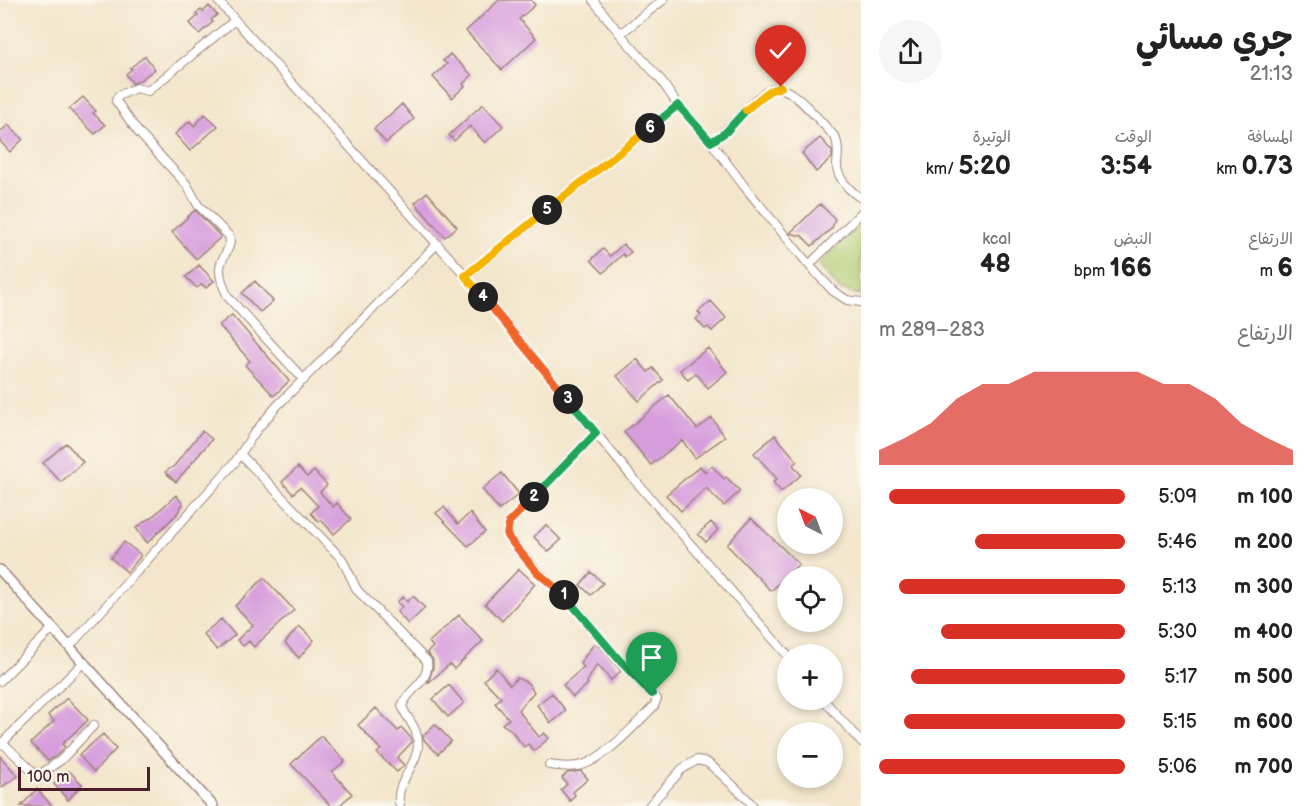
<!DOCTYPE html>
<html lang="ar">
<meta charset="utf-8">
<style>
body{margin:0;font-family:"Balsamiq Sans","Playpen Sans Arabic",sans-serif;background:#f6f6f6;color:#222;direction:rtl;height:100vh;display:flex;flex-direction:column;font-size:22px;white-space:nowrap}
*{box-sizing:border-box;margin:0}
p{font-size:20px;color:#767676}
.icon{flex:none;width:33px;height:33px;fill:none;stroke:currentColor;stroke-width:2;stroke-linecap:round;stroke-linejoin:round}
.map{position:relative;flex:1;overflow:hidden;direction:ltr}
.details{display:flex;flex-direction:column;background:#fff;width:450px}
.details>*{flex:none}
.needle{width:39px;rotate:318deg}
.fabs{position:absolute;left:777px;top:488px;display:grid;gap:12px}
.fabs a{display:grid;place-items:center;width:66px;height:66px;border-radius:50%;background:#fff;box-shadow:0 3px 9px #0003;font-size:30px}
.scale{position:absolute;left:18px;bottom:15px;width:132px;box-sizing:border-box;padding-left:6px;border:3px solid #4a1f2b;border-top:0;font-size:16px;line-height:21px;white-space:nowrap;color:#4a1f2b;-webkit-text-stroke:4px #fbf7ec;paint-order:stroke}
.pin{position:absolute;display:grid;place-items:center;width:51px;height:51px;color:#fff;margin:-62px -26px;border-radius:50% 50% 50% 0;rotate:-45deg;box-shadow:0 0 6px #0007}
.pin .icon{rotate:45deg}
.km{position:absolute;width:30px;height:30px;margin:-15px;border-radius:50%;background:#222;color:#fff;font-size:16px;line-height:30px;text-align:center}
.round{display:grid;place-items:center;flex:none;width:63px;height:63px;border-radius:32px;background:#f6f6f6}
.headline{display:flex;align-items:center;justify-content:space-between;height:102px;padding:0 18px}
h1{font-size:33px;font-weight:700;line-height:45px}
.figures{display:grid;grid-template-columns:repeat(3,1fr);gap:9px;height:102px;padding:6px 18px}
.figures div{display:grid;align-content:center}
.figures b{font-size:26px;font-weight:700}
.figures small{font-size:16px;font-weight:400}
.figures p{font-size:16px}
.chart{height:168px;padding:12px 18px}
.chart p{display:flex;justify-content:space-between}
.chart svg{width:100%;height:108px;margin-top:6px;fill:#d93025;opacity:.7}
ul{padding:0 18px;list-style:none;font-size:20px}
li{display:grid;grid-template-columns:96px 72px 1fr;align-items:center;height:45px}
li i{height:15px;border-radius:8px;background:#d93025}
main{display:flex;flex:1;min-height:0}
.map>svg:first-child{display:block}
</style>
<main>
<section class="details">
<div class="headline"><div><h1>جري مسائي</h1><p>21:13</p></div><a class="round"><svg class="icon" aria-label="share" viewBox="0 0 24 24"><path d="M12 15V3M7 8l5-5 5 5M5 13v7h14v-7"/></svg></a></div>
<div class="figures">
<div><p>المسافة</p><b>0.73<small> km</small></b></div>
<div><p>الوقت</p><b>3:54</b></div>
<div><p>الوتيرة</p><b>5:20<small> /km</small></b></div>
</div>
<div class="figures">
<div><p>الارتفاع</p><b>6<small> m</small></b></div>
<div><p>النبض</p><b>166<small> bpm</small></b></div>
<div><p>kcal</p><b>48</b></div>
</div>
<div class="chart"><p><span>الارتفاع</span>283–289 m</p>
<svg viewBox="0 0 160 44" preserveAspectRatio="none"><path d="M0 44V38L10 33L20 27L30 17L40 11L50 11L60 6L70 6L80 6L90 6L100 6L110 11L120 11L130 17L140 27L150 33L160 38V44z"/></svg>
</div>
<ul>
<li><b>100 m</b>5:09<i style="width:96%"></i></li>
<li><b>200 m</b>5:46<i style="width:61%"></i></li>
<li><b>300 m</b>5:13<i style="width:92%"></i></li>
<li><b>400 m</b>5:30<i style="width:75%"></i></li>
<li><b>500 m</b>5:17<i style="width:87%"></i></li>
<li><b>600 m</b>5:15<i style="width:90%"></i></li>
<li><b>700 m</b>5:06<i style="width:100%"></i></li>
</ul>
</section>
<div class="map">
<svg width="861" height="806" viewBox="0 0 861 806">
<rect width="100%" height="100%" fill="#fbf7ec"/>
<filter id="ink" filterUnits="userSpaceOnUse"><feTurbulence type="fractalNoise" baseFrequency=".0167" numOctaves="2"/><feDisplacementMap in="SourceGraphic" scale="12" xChannelSelector="R" yChannelSelector="G"/><feConvolveMatrix kernelMatrix="1 2 1 2 8 2 1 2 1" color-interpolation-filters="sRGB"/></filter>
<filter id="wash" filterUnits="userSpaceOnUse"><feTurbulence type="fractalNoise" baseFrequency=".008" numOctaves="4" result="noise"/><feDisplacementMap in="SourceGraphic" scale="24" xChannelSelector="R" yChannelSelector="G"/><feGaussianBlur stdDeviation="1.35" result="paint"/><feColorMatrix in="noise" values="0 0 0 0 0 0 0 0 0 0 0 0 0 0 0 0 0 1.4 0 .05"/><feComposite in="paint" operator="in"/></filter>
<g filter="url(#wash)">
<rect width="100%" height="100%" fill="#f3e6cc"/>
<path fill="#b1cc72" stroke="#7e764e" stroke-width="1.5" d="M861 222V295L839 289 819 265Z"/>
<g id="blocks">
<path fill="#d79edd" d="M499 0H531L535 5 519 19 536 38 502 70 466 31Z
M209 6 217 15 211 20 213 22 199 34 190 23 198 16 196 14 201 10 203 12Z
M450 54 472 75 463 84 465 86 452 98 433 77 447 64 443 61Z
M145 56 155 69 137 82 132 83 126 74 132 69 130 68Z
M83 97 96 111 93 113 105 125 95 134 69 109Z
M402 104 414 119 386 143 374 129Z
M483 104 503 126 485 143 470 126 454 141 449 135Z
M205 114 218 126 190 151 175 134 190 121 194 126Z
M8 125 23 139 10 152 0 141V132Z
M820 138 832 151V158L816 172 802 153Z
M427 192 457 227 445 237 415 203Z
M820 204 835 219 832 228 812 246 802 236 790 233Z
M195 210 221 237 196 259 172 232Z
M623 244 631 252 625 257 623 254 603 273 591 260 603 249 610 256Z
M199 265 214 281 206 288 202 284 197 288 186 277Z
M255 281 273 301 260 312 242 293Z
M711 301 726 318 712 331 708 327 705 329 696 319 701 315 698 312Z
M232 315 289 381 274 396 245 365 250 361 219 325Z
M708 348 727 372 708 388 696 373 688 380 680 370Z
M637 359 648 372 653 368 663 380 639 401 617 376Z
M669 395 697 429 712 418 725 437 695 458 682 440 651 465 624 432Z
M202 431 212 439 176 482 165 472 174 466Z
M775 435 797 461 793 465 801 475 781 492 773 482 777 479 754 453Z
M66 443 83 462 61 482 43 463Z
M700 466 705 472 712 466 724 479 726 477 740 491 724 506 706 488 681 511 666 495Z
M298 467 307 477 314 471 327 485 320 492 333 507 337 503 351 519 334 534 321 520 319 522 311 513 318 506 300 487 293 494 282 482Z
M502 473 519 494 499 510 482 489Z
M176 495 183 504 176 515 147 543 136 528 148 519 149 520Z
M444 507 458 524 470 513 485 532 468 546 436 513Z
M751 518 799 564 771 591 727 545Z
M711 522 718 530 706 542 698 534Z
M546 525 561 540 548 552 534 537Z
M124 542 140 554V557L127 572 111 558Z
M519 569 535 584 502 621 485 604Z
M591 572 603 583 591 595 580 585Z
M264 578 294 610 254 647 249 641 243 646 237 640 253 625 235 606Z
M413 596 425 608 408 624 397 612 402 607 397 602 403 597 407 602Z
M459 615 483 641 454 669 450 664 428 683 433 668V660L427 652 433 647 429 642Z
M221 619 235 635 217 650 203 634Z
M299 626 314 640 299 658 285 643Z
M594 644 601 647 621 671 611 680 597 664 587 682 588 684 573 697 563 685 584 667 580 663Z
M663 644 675 658 659 671 648 656Z
M496 668 510 685 517 678 528 683 534 692 518 710 539 737 544 733 549 738 534 751 528 744 524 747 511 730 502 724 509 719 495 703 501 698 484 680Z
M449 685 464 703 448 717 433 699Z
M552 693 566 711 551 723 537 705Z
M67 698 88 720 62 744 65 747 57 755 48 761 31 743 54 721 48 715Z
M376 708 398 731 402 728 411 738 412 742 397 758 404 765 397 772 377 753 381 750 358 725Z
M435 724 451 741 438 754 424 740 423 736Z
M103 734 116 749 94 772 79 755Z
M321 736 345 761 332 772 352 794 339 806H331L291 764Z
M0 756 18 776 0 788Z
M69 771 82 784 68 800 54 784Z
M581 771 588 779 573 792 575 795 570 801 561 790 567 784 562 778 567 773Z
M37 789 52 806H21Z"/>
</g>
</g>
<g filter="url(#ink)">
<use href="#blocks" fill-opacity="0" stroke="#9e827c" stroke-width="1.5"/>
<g fill="none" stroke-linecap="round" stroke-linejoin="round">
<g stroke="#9e827c" stroke-width="10">
<path id="minor" d="M217 0 466 276 632 477 788 656
M593 0 620 34 660 79 678 105 711 142 744 186 809 265 833 291 847 300 861 302
M235 20 148 91 136 88 118 96 116 101 138 132 187 185 198 205 229 236C233 248 221 256 220 268 219 278 224 288 228 297L304 380
M620 34 663 0
M711 142C725 134 734 122 745 111 752 103 765 90 775 88 791 84 824 126 835 137 840 147 837 157 837 167 838 179 851 192 861 198
M809 265 861 213
M466 276 678 105
M241 455 342 559 357 590 427 661C430 683 409 687 402 706 407 720 418 727 418 744 418 766 393 784 400 806
M70 646 235 462 255 432 276 407 437 244
M0 681 53 628
M823 699 861 742
M3 743 33 772 39 775 61 760 94 725
M0 745 84 662
M549 765C558 766 568 768 577 766 600 764 638 722 654 706L657 699 621 662 571 602 537 571 507 536 509 522 596 433
M649 806 682 769 697 760C697 760 706 762 706 762 711 764 750 801 753 806"/>
</g>
<g stroke="#9e827c" stroke-width="12">
<path id="tertiary" d="M0 570 213 806"/>
</g>
<use href="#minor" stroke="#fff" stroke-width="8"/>
<use href="#tertiary" stroke="#fff" stroke-width="9"/>
</g>
</g>
<g fill="none" stroke-linecap="round" stroke-linejoin="round" filter="url(#ink)">
<g stroke="#fff" stroke-width="12">
<path id="split-1" d="M564 595 621 662 652 694"/>
</g>
<g stroke="#fff" stroke-width="12">
<path id="split-2" d="M534 497 509 522 507 536 537 572 564 595"/>
</g>
<g stroke="#fff" stroke-width="12">
<path id="split-3" d="M534 497 596 433 568 399"/>
</g>
<g stroke="#fff" stroke-width="12">
<path id="split-4" d="M483 297 568 399"/>
</g>
<g stroke="#fff" stroke-width="12">
<path id="split-5" d="M483 297 465 276 547 210"/>
</g>
<g stroke="#fff" stroke-width="12">
<path id="split-6" d="M547 210 650 128"/>
</g>
<g stroke="#fff" stroke-width="12">
<path id="split-7" d="M650 128 678 105 711 142 726 132 746 110"/>
</g>
<g stroke="#fff" stroke-width="12">
<path id="split-8" d="M746 110 769 91 781 87"/>
</g>
<use href="#split-1" stroke="#22a559" stroke-width="8"/>
<use href="#split-2" stroke="#f0652b" stroke-width="8"/>
<use href="#split-3" stroke="#22a559" stroke-width="8"/>
<use href="#split-4" stroke="#f0652b" stroke-width="8"/>
<use href="#split-5" stroke="#f5b400" stroke-width="8"/>
<use href="#split-6" stroke="#f5b400" stroke-width="8"/>
<use href="#split-7" stroke="#22a559" stroke-width="8"/>
<use href="#split-8" stroke="#f5b400" stroke-width="8"/>
</g>
</svg>
<div class="fabs">
<a><svg class="needle" viewBox="-14 -14 28 28"><path d="M0-13l5 13h-10z" fill="#e53935"/><path d="M0 13l5-13h-10z" fill="#767676"/></svg></a>
<a><svg class="icon" aria-label="locate" viewBox="0 0 24 24"><circle cx="12" cy="12" r="6"/><path d="M12 2v4M12 18v4M2 12h4M18 12h4"/></svg></a>
<a>+</a>
<a>−</a>
</div>
<div class="scale">100 m</div>
<div class="pin" style="left:652px;top:694px;background:#1e9e55"><svg class="icon" aria-label="arrive" viewBox="0 0 24 24"><path d="M6 21V4h12l-3 4 3 4H6"/></svg></div>
<div class="pin" style="left:781px;top:87px;background:#d93025"><svg class="icon" aria-label="check" viewBox="0 0 24 24"><path d="M5 12l5 5 9-10"/></svg></div>
<b class="km" style="left:564px;top:595px">1</b>
<b class="km" style="left:534px;top:497px">2</b>
<b class="km" style="left:568px;top:399px">3</b>
<b class="km" style="left:483px;top:297px">4</b>
<b class="km" style="left:547px;top:210px">5</b>
<b class="km" style="left:650px;top:128px">6</b>
</div>
</main>
